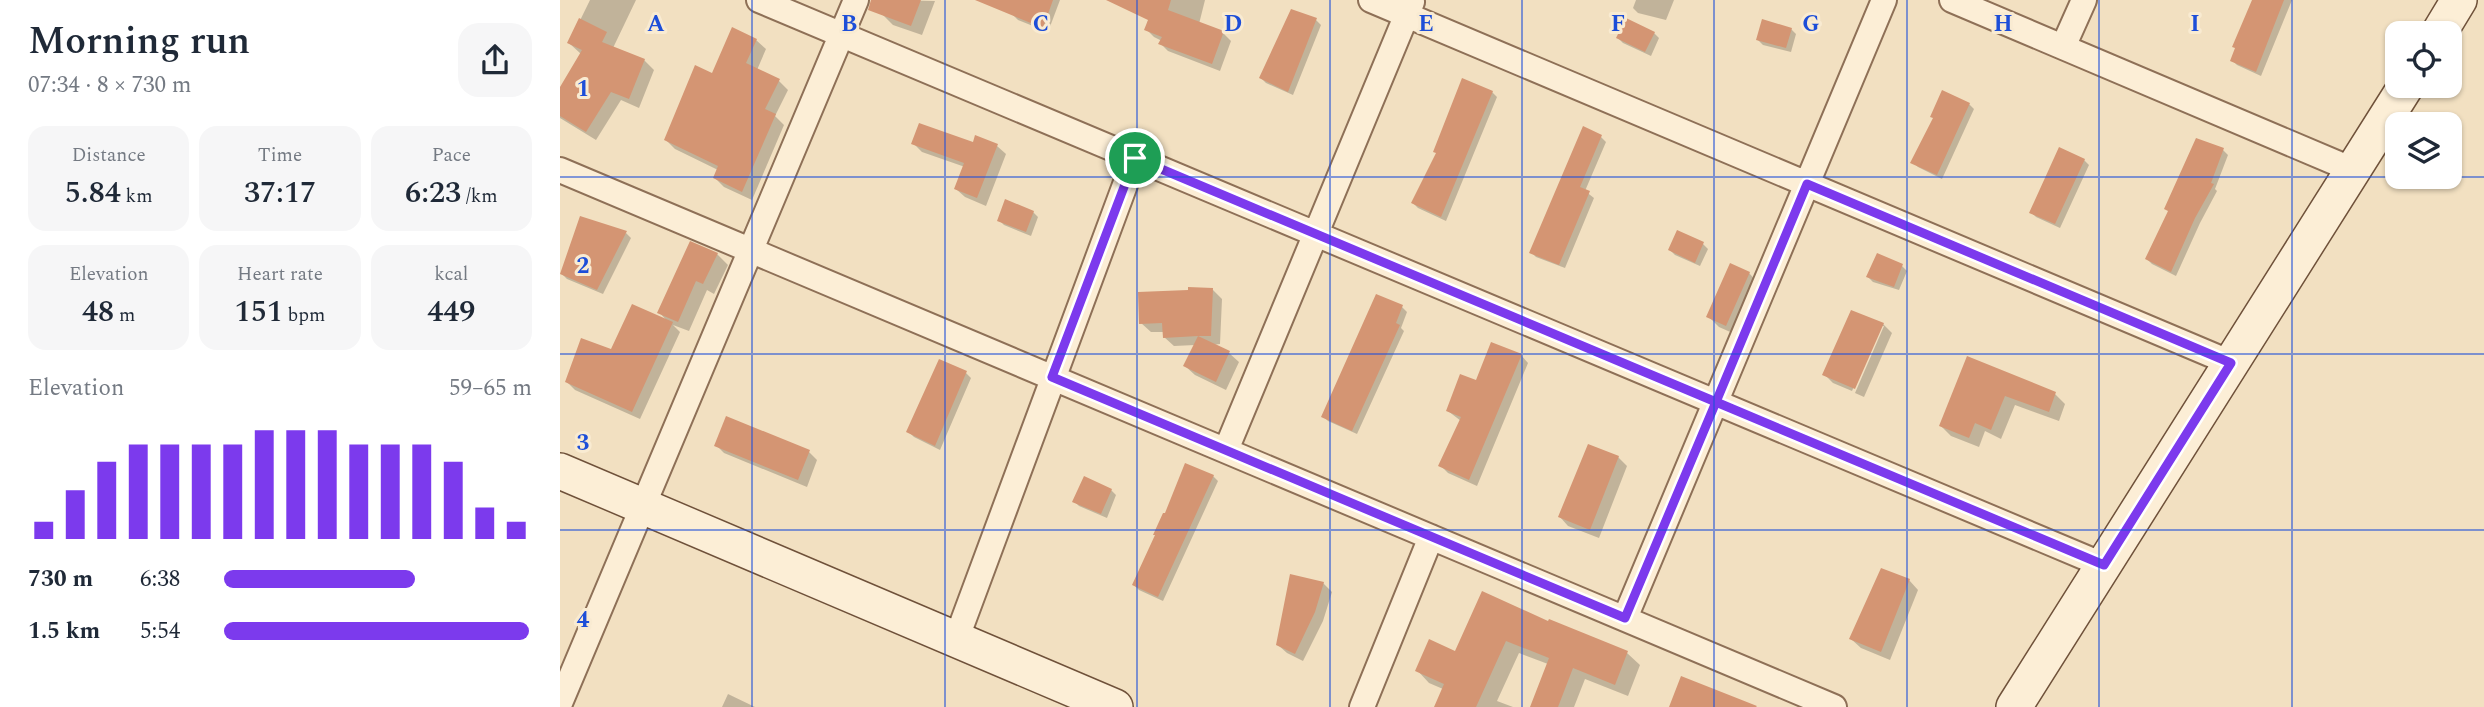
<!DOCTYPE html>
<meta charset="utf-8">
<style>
body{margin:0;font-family:Spectral,serif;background:#f6f6f7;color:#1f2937;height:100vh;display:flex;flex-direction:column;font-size:26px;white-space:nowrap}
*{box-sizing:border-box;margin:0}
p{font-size:23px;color:#747a83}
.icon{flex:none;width:38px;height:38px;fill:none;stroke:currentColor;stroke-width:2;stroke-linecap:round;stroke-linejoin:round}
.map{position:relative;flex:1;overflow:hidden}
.panel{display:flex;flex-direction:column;background:#fff;width:560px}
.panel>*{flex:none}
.controls{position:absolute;left:1825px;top:21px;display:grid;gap:14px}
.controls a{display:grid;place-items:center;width:77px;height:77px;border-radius:14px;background:#fff;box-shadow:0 2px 5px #0004;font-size:35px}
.pin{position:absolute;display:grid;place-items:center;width:60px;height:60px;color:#fff;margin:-30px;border:4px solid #fff;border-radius:50%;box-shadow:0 2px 7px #0007}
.round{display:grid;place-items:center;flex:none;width:74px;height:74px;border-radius:21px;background:#f6f6f7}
.summary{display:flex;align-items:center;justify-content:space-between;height:119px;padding:0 28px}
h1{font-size:38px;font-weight:600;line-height:52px}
.stats{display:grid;grid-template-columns:repeat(3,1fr);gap:10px;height:119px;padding:7px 28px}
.stats div{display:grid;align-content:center;border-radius:18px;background:#f6f6f7;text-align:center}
.stats b{font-size:30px;font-weight:600}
.stats small{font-size:19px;font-weight:400}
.stats p{font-size:19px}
.chart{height:196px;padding:14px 28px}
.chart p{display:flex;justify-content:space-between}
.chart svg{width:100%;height:126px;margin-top:7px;stroke:#7c3aed;stroke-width:6}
ul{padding:0 28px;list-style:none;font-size:23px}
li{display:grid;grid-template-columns:112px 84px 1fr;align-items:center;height:52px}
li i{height:18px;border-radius:9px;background:#7c3aed}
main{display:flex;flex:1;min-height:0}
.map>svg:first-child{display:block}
</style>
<main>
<section class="panel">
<div class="summary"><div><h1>Morning run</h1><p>07:34 · 8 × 730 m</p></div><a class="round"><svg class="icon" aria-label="share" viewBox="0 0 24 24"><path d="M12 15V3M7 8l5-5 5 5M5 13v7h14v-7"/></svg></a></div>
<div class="stats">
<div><p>Distance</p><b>5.84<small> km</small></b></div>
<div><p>Time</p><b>37:17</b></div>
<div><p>Pace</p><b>6:23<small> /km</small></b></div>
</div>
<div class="stats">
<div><p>Elevation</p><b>48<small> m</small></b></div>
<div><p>Heart rate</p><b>151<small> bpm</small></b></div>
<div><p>kcal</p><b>449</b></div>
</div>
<div class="chart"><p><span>Elevation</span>59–65 m</p>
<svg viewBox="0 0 160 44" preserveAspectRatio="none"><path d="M5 44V38M15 44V27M25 44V17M35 44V11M45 44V11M55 44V11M65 44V11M75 44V6M85 44V6M95 44V6M105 44V11M115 44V11M125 44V11M135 44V17M145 44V33M155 44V38"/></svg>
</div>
<ul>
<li><b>730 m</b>6:38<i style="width:62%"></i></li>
<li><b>1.5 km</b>5:54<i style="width:99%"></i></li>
</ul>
</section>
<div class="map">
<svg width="1924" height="707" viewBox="0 0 1924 707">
<rect width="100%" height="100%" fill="#f2e0c1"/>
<path fill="#0003" d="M30 0H76L53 48 84 60 94 70 79 108 61 100 36 140 0 118V90L21 54 9 43Z
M328 0 375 1 362 35 333 25 322 14Z
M451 0H500L488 32 458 20 453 15Z
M593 0H645L639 24 663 33 671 41 660 71 608 51 601 44 602 41 594 37 586 29Z
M1076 0H1114L1106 20 1078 13 1073 8Z
M1693 0H1732L1701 76 1677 65 1672 60Z
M756 20 761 25 733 95 706 83 701 78Z
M1231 29 1236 34 1231 52 1203 45 1198 40Z
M1094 33 1099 38 1091 56 1063 43 1058 38Z
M196 40 206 49 197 70 219 81 228 90 215 116 224 125 192 200 164 187 155 178 158 170 115 149 106 140 153 75Z
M932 92 937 97 886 221 858 208 853 203 877 154Z
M1409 104 1414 109 1382 179 1358 167 1353 162Z
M1041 137 1046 142 1025 191 1034 198 1005 268 976 257 971 252Z
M353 143 437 146 446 154 426 206 405 197 396 189 405 167 362 152Z
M1663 150 1668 155 1655 189 1657 191 1640 223 1616 276 1592 264 1587 259 1610 212Z
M1524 160 1529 165 1500 228 1476 217 1471 212Z
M473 212 478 217 471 236 444 225 439 220Z
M1118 232 1143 244 1148 249 1140 266 1115 255 1110 250Z
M66 233 71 238 43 294 7 279 2 274Z
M157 254 168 265 154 294 147 290 129 331 113 325 120 332 80 419 15 390 7 382 52 351 108 322 99 312Z
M1317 255 1342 266 1347 271 1339 290 1313 282 1308 277Z
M1189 273 1199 284 1177 335 1159 327 1148 316Z
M653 290 662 299 660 344 652 345 669 353 679 362 666 390 635 375 625 366 635 345 614 346 604 337V332H591L581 323Z
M817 296 842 307 847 312 841 328 844 331 797 434 768 421 763 416Z
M1292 312 1323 324 1332 333 1304 397 1295 393 1324 326H1321L1292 391 1273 383 1264 374Z
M961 355 968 363 917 486 888 473 880 465 901 421 888 411 917 382Z
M1408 359 1495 394 1505 404 1499 421 1455 405 1441 439 1425 431 1419 447 1391 436 1381 426Z
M406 373 411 378 380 450 354 437 349 432Z
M156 445 249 452 257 460 247 487 164 453Z
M1058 457 1067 466 1039 538 1008 526 1000 517Z
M653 476 658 481 603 601 579 590 574 585Z
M551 490 556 495 547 518 519 506 514 501Z
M1349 580 1358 590 1330 660 1301 648 1291 639Z
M763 583 772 592 763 621 743 661 727 653 718 645Z
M990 622 1067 653 1080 665 1068 696 1025 679 1014 707H971L988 664 959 653 937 701 953 707H875L883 689 869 683 857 670 896 654Z
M168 694 195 707H162Z"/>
<path fill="#d49573" d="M311 0H361L351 26 308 10Z
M415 0H493L483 28Z
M546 0H611L608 10 664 31 652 64 598 44 602 37 584 30 588 20Z
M1692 0H1724L1696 72 1670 61 1675 48 1672 47Z
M731 9 757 18 728 92 699 78Z
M19 18 47 32 42 42 85 59 69 99 51 92 26 132 0 116V87L22 50 7 43Z
M1066 18 1095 32 1085 52 1056 38Z
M1202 19 1232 28 1226 48 1196 40Z
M172 27 197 39 186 63 220 79 205 109 216 114 182 192 153 178 158 166 104 140 135 65 152 73Z
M902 78 933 91 881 217 851 203 876 153 873 152Z
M1382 90 1410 103 1377 175 1350 163 1373 118 1370 117Z
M359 123 413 142 415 135 438 144 417 198 394 189 404 163 351 144Z
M1023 126 1042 135 1020 187 1030 191 999 265 969 253Z
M1636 138 1664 148 1651 183 1654 184 1635 218 1611 272 1585 259 1608 211 1604 209Z
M1499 147 1525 159 1495 224 1469 213Z
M445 199 474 211 466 232 437 221Z
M20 216 67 231 37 290 0 274Z
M1117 230 1144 242 1135 263 1108 250Z
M130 241 158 253 143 284 136 281 118 322 97 313Z
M1317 253 1343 264 1334 287 1306 277Z
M1170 263 1190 272 1166 326 1146 317Z
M628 287 653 288 651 336H638L670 351 656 382 623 366 638 336 603 338 602 323 579 324 578 292 628 290Z
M816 294 843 305 836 323 840 325 792 431 761 417Z
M72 304 113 322 72 412 5 382 21 338 51 349Z
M1291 310 1324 323 1295 389 1262 375Z
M931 342 962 354 909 480 878 466 901 417 886 411 900 374 916 380Z
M1407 356 1496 392 1489 412 1445 396 1431 430 1415 423 1409 438 1379 426Z
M379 359 407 371 375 446 346 432Z
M166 416 250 450 238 480 154 446Z
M1028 444 1059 456 1030 530 998 517Z
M625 463 654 475 598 597 572 585 595 535H593L603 513H605Z
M524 476 552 489 541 514 512 502Z
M1321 568 1350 579 1321 652 1289 639Z
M730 574 764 582 755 612 735 654 716 645Z
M922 591 988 621 989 619 1068 651 1055 685 1013 668 998 707H970L989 658 946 641 916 707H874L884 684 855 671 869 639 895 651Z
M1121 676 1197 706 1196 707H1109Z"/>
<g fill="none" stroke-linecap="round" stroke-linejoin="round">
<g stroke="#8e7057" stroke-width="28">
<path id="street" d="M199 0 1543 565
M811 0 1671 363
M1392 0 1793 170
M1503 47 1524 0
M0 170 1274 707
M666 450 852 2
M1065 618 1324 0
M396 640 575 158
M0 703 296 0
M802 707 871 537"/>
</g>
<g stroke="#6f513a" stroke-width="38">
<path id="secondary" d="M1879 33 1899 0
M0 471 555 707
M1454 707 1846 86"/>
</g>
<use href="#street" stroke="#fceed6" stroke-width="24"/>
<use href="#secondary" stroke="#fceed6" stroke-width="35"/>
</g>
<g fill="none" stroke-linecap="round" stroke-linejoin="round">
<g stroke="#fff" stroke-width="14">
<path id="route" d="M575 158 492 377 1065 618 1156 402 1544 565 1671 363 1247 184 1156 402 575 158"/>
</g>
<use href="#route" stroke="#7c3aed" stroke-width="9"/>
</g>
<path fill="none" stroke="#1d4ed8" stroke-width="2" stroke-opacity="0.55" d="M192 0V707M385 0V707M577 0V707M770 0V707M962 0V707M1154 0V707M1347 0V707M1539 0V707M1732 0V707M0 177H1838M1838 177H1890M1890 177H1924M0 354H1924M0 530H1924"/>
<g font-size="23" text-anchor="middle" font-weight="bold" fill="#1d4ed8" stroke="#f9ebd2" stroke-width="6" stroke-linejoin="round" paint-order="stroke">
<text x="96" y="31">A</text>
<text x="289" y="31">B</text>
<text x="481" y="31">C</text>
<text x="673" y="31">D</text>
<text x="866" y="31">E</text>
<text x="1058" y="31">F</text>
<text x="1251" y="31">G</text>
<text x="1443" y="31">H</text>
<text x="1635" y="31">I</text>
<text x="23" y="96">1</text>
<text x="23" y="273">2</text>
<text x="23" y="450">3</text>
<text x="23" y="627">4</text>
</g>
</svg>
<div class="controls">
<a><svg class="icon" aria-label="locate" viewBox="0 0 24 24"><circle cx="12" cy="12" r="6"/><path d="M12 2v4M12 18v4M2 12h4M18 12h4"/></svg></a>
<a><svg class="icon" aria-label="layers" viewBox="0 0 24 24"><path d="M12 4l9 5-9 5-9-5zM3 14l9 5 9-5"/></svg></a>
</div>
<div class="pin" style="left:575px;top:158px;background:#1e9e55"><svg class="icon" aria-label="arrive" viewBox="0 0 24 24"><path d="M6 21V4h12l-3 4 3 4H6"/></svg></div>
</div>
</main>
